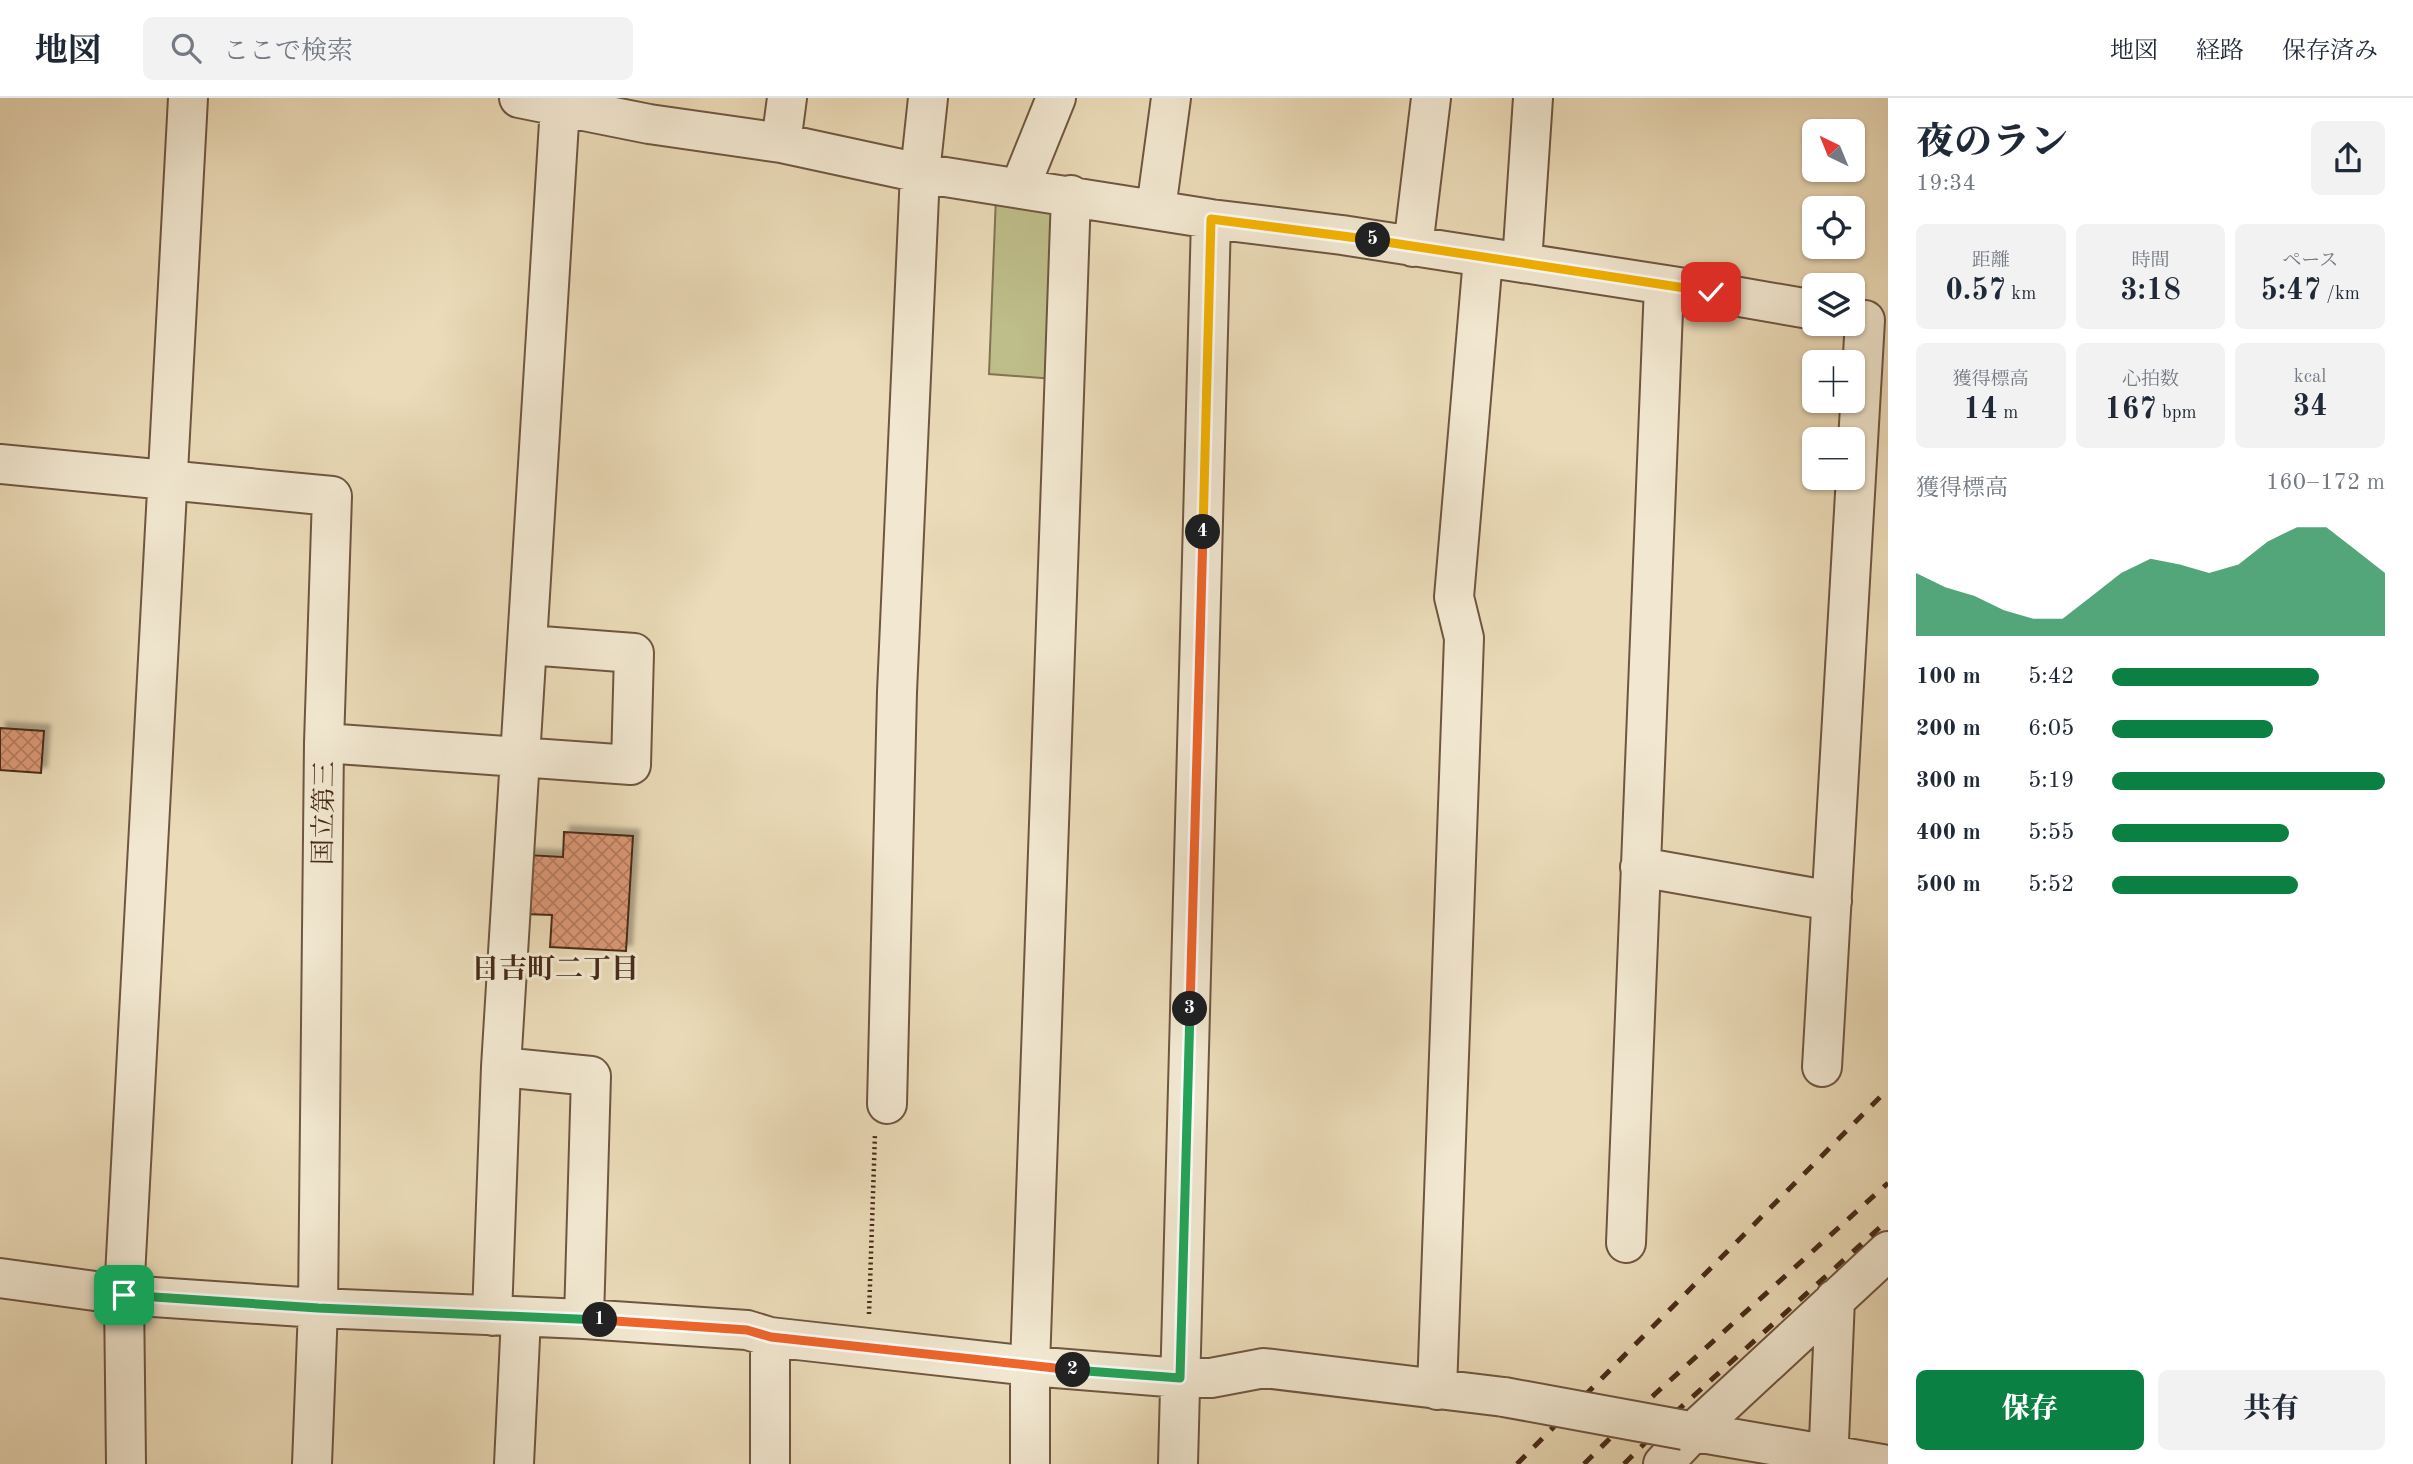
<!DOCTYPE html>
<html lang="ja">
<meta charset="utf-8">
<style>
body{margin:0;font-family:"Old Standard TT","Noto Serif JP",serif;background:#f2f2f3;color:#1f2937;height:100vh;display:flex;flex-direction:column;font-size:26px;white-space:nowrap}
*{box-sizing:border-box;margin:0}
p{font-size:23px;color:#747a83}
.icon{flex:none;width:38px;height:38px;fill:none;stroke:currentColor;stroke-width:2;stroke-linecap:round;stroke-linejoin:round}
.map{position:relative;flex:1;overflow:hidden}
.drawer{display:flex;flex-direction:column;background:#fff;width:525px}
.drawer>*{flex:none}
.needle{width:46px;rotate:317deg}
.fabs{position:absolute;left:1802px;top:21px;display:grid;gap:14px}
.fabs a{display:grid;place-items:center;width:63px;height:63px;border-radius:10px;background:#fff;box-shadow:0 2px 5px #0004;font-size:35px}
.pin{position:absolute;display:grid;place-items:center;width:60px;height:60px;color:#fff;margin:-30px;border-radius:14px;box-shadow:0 4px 10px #0006}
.km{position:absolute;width:35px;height:35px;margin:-18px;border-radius:50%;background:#222;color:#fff;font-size:19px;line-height:35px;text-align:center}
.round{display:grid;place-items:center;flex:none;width:74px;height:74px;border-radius:10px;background:#f2f2f3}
.summary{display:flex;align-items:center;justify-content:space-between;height:119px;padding:0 28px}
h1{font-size:38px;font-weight:800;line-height:52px}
.metrics{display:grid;grid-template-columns:repeat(3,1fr);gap:10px;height:119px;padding:7px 28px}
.metrics div{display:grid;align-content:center;border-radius:10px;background:#f2f2f3;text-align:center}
.metrics b{font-size:30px;font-weight:800}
.metrics small{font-size:19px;font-weight:400}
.metrics p{font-size:19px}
.chart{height:196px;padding:14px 28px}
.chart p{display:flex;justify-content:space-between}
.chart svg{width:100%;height:126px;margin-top:7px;fill:#0b8043;opacity:.7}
.action{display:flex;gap:14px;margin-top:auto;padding:14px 28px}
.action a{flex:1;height:80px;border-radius:10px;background:#0b8043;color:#fff;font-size:28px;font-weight:800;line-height:80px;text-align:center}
.action a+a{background:#f2f2f3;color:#1f2937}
ul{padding:0 28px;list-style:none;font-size:23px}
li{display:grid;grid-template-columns:112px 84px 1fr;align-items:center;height:52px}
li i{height:18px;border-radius:9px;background:#0b8043}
header{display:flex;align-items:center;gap:42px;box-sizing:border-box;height:98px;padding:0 35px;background:#fff;border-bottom:2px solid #e0e1e3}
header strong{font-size:33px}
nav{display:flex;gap:38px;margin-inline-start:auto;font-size:24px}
.search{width:490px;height:63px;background:#f2f2f3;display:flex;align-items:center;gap:18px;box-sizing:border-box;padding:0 24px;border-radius:10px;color:#747a83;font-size:26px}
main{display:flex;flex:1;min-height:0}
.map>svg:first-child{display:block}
</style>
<header>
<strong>地図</strong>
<div class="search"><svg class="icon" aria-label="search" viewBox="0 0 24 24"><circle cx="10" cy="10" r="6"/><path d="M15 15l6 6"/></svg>ここで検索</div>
<nav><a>地図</a><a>経路</a><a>保存済み</a></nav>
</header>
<main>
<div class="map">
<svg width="1888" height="1366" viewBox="0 0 1888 1366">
<defs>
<pattern id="building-cross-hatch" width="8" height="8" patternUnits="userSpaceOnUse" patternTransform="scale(1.75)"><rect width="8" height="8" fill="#de9977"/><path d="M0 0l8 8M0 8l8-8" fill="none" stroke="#b67d61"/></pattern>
<filter id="shadow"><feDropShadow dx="6" dy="-6" stdDeviation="2" flood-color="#0004"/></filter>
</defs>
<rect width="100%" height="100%" fill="#ebdbb8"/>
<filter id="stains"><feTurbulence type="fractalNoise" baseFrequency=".00286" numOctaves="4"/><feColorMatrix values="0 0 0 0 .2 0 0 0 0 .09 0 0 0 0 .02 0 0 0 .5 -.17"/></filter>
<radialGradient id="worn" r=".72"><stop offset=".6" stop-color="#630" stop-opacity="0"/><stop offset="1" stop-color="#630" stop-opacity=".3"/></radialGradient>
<path fill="#bebe8a" stroke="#827452" stroke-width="2" d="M996 98 1061 110 1054 281 989 276Z"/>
<path fill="url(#building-cross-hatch)" stroke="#472a19" stroke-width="2" filter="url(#shadow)" d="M0 630 44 633 41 675 0 672Z
M564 734 633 738 626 853 550 849 552 817 524 816 527 757 563 759Z"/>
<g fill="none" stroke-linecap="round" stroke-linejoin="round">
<g stroke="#705641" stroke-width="42">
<path id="minor" d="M519 0 649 26 781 45 920 75 1211 121 1342 137 1711 194 1815 212
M781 45 787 0
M1020 89 1056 0
M1156 111 1171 0
M1413 149 1431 0
M1522 165 1533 0
M0 366 332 398 324 645 318 1210 312 1366
M324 645 631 667 634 555 528 547
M1640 769 1832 803
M501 969 591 978 584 1221
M1822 969 1865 222
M887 1006 897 594 920 75 928 0
M1626 1145 1664 187
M0 1180 124 1197 318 1210 584 1221 747 1232 770 1239 1030 1268 1180 1280H1211L1264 1270 1504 1299
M492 1218 501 969 560 8
M1437 1292 1464 540 1454 499 1483 160
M1684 1332 1882 1366
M126 1366 124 1197 188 0
M514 1366 521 1219
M770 1366V1239
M1030 1366V1268L1071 97
M1178 1366 1211 121
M1663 1366 1695 1332 1888 1153
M1828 1366 1835 1201"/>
</g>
<path stroke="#472a19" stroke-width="4.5" stroke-dasharray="2 3.5" stroke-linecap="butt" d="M869 1216 875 1036"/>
<use href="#minor" stroke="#f2e8d1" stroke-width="38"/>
<path stroke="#472a19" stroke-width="5" stroke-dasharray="12 12" stroke-linecap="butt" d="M1517 1366 1888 991
M1584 1366 1655 1296 1888 1085
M1624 1366 1679 1311 1888 1122"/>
<g stroke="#705641" stroke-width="42" stroke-linecap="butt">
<path id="minor-bridge" d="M1504 1299 1684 1332"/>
</g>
<use href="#minor-bridge" stroke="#f2e8d1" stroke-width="38"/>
</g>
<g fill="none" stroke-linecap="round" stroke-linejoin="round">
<g stroke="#fff" stroke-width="14">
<path id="split-1" d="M124 1197 318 1210 600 1222"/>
</g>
<g stroke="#fff" stroke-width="14">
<path id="split-2" d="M600 1222 747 1232 771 1239 1073 1272"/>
</g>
<g stroke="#fff" stroke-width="14">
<path id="split-3" d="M1073 1272 1180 1280 1190 911"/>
</g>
<g stroke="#fff" stroke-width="14">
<path id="split-4" d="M1190 911 1203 434"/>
</g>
<g stroke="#fff" stroke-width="14">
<path id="split-5" d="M1203 434 1211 121 1373 142"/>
</g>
<g stroke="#fff" stroke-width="14">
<path id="split-6" d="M1373 142 1711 194"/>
</g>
<use href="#split-1" stroke="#22a559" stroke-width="9"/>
<use href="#split-2" stroke="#f0652b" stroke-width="9"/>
<use href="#split-3" stroke="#22a559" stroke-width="9"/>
<use href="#split-4" stroke="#f0652b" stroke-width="9"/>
<use href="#split-5" stroke="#f5b400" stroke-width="9"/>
<use href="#split-6" stroke="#f5b400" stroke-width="9"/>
</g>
<g text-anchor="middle" stroke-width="6" stroke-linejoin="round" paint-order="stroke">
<g font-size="26" fill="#472a19" stroke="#f2e8d1">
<text transform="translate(323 715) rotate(-89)" y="9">国立第三</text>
</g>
<g font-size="28" font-weight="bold" fill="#472a19" stroke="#f2e8d1">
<text x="555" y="880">日吉町二丁目</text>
</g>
</g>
<rect width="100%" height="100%" filter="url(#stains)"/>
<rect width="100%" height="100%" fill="url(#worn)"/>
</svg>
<div class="fabs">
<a><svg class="needle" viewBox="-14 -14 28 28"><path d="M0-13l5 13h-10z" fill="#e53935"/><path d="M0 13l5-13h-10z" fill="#747a83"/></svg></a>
<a><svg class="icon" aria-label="locate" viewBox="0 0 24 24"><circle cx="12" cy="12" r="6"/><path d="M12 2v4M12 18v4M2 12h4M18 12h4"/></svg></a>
<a><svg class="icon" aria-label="layers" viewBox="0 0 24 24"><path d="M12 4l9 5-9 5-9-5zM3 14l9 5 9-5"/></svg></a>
<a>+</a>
<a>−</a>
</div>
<div class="pin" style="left:124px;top:1197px;background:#1e9e55"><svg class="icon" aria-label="arrive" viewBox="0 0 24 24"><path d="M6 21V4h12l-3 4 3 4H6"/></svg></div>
<div class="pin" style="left:1711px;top:194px;background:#d93025"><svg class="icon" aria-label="check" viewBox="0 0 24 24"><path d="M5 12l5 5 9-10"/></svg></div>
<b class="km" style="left:600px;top:1222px">1</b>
<b class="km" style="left:1073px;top:1272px">2</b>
<b class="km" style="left:1190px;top:911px">3</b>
<b class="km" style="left:1203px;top:434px">4</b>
<b class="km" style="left:1373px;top:142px">5</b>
</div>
<section class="drawer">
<div class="summary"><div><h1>夜のラン</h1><p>19:34</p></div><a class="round"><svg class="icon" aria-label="share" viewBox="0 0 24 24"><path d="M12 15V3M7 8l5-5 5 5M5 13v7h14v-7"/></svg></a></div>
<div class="metrics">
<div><p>距離</p><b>0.57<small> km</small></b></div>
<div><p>時間</p><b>3:18</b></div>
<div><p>ペース</p><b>5:47<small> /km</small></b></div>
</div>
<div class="metrics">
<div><p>獲得標高</p><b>14<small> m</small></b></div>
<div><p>心拍数</p><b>167<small> bpm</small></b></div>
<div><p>kcal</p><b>34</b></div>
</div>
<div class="chart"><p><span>獲得標高</span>160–172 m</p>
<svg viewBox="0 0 160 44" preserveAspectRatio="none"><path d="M0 44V22L10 27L20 30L30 35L40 38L50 38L60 30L70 22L80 17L90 19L100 22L110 19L120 11L130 6L140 6L150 14L160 22V44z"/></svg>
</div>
<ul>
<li><b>100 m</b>5:42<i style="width:76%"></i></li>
<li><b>200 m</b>6:05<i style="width:59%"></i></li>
<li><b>300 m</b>5:19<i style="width:100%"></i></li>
<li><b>400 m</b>5:55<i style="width:65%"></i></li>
<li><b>500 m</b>5:52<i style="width:68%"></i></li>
</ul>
<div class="action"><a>保存</a><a>共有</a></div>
</section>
</main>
